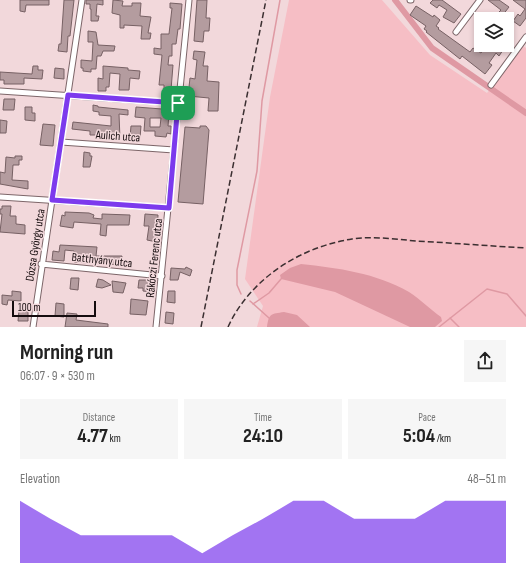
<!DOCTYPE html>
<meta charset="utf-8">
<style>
body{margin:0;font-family:"Sofia Sans Condensed",sans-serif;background:#f6f6f6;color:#222;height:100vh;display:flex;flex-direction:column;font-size:15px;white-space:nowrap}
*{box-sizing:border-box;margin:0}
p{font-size:13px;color:#767676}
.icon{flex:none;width:22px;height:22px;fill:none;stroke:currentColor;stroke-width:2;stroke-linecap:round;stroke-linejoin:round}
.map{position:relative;height:327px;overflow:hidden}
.details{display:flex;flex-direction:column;background:#fff;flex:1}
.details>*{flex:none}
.fabs{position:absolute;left:474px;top:12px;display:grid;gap:8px}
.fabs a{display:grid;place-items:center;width:40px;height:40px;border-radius:0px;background:#fff;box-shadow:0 2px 6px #0003;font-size:20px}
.scale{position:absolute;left:12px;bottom:10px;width:84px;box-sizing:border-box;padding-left:4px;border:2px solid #150c0e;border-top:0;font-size:11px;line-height:14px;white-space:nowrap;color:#150c0e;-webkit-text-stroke:3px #f2d8db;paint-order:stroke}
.pin{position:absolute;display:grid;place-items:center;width:34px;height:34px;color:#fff;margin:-17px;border-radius:8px;box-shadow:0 2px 6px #0006}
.round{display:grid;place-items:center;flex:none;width:42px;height:42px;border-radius:0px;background:#f6f6f6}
.head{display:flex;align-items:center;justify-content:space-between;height:68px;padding:0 20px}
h1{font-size:22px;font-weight:700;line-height:30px}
.metrics{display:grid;grid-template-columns:repeat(3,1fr);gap:6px;height:68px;padding:4px 20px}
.metrics div{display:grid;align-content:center;border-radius:0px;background:#f6f6f6;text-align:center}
.metrics b{font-size:20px;font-weight:700}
.metrics small{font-size:11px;font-weight:400}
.metrics p{font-size:11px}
.chart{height:112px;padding:8px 20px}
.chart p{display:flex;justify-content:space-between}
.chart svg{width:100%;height:72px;margin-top:4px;fill:#7c3aed;opacity:.7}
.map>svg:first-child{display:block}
</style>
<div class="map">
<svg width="526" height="327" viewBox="0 0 526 327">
<rect width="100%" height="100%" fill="#f2d8db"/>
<path fill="#f6bec5" d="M289 0H382L430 55 487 93 523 46 526 48V327H257L263 306 245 279 270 97Z"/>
<path fill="#df99a3" d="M301 264C338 268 376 273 409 292 420 299 430 309 441 317L442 321 435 327H410L335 292 281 279 280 275 290 268Z
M284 312 297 315 310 327H267C269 313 271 314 284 312Z"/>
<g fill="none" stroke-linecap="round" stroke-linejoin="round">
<path stroke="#df99a3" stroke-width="1.5" d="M241 294 237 285V270L257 171 262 101 280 0
M250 301 269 318
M253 304 269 293 281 279
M450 318 459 327
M439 327 487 289 507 294 526 316"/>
<path stroke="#df99a3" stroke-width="6" d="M395 0 432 48 526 113"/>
</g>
<path fill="#b49c9f" stroke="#776164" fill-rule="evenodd" d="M20 0H49V5H26L25 12 20 11Z
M64 0H74L70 36H68L67 52 58 51 59 44H61Z
M86 0H103V5L97 4 96 16H99L98 21H91V9H90V4H86Z
M113 0 123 1 122 6H132V3H141L140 16 151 17 148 33H151L150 39H141L142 26 124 25V28H120V15L112 13Z
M197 0H207L206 18H210L209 31H204L203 42 194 41Z
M433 0H442L461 14 454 23 443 17 447 10 439 5 437 8 430 3Z
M488 0H499L509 7 502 16 498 13 501 10Z
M513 0H526V18L520 26 513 21 518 14 520 16 525 9Z
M170 3 182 4 180 29H178L176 44H172V56H169L168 65H173L171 90 164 89V85H159L162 55 154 54V48L161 49V34H169L172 8H170Z
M416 6 433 17 434 15 440 20 436 26 439 28 438 29 470 52 473 48 481 53 487 45H502L505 47 499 56 496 53 489 63 492 65 485 74 462 56 460 59 426 32 427 31 424 29 426 26 410 15Z
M88 31 96 32 98 45 115 46 114 51H103L101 56H97L96 69H91V72L83 71V68H81V60L92 61 93 42H88Z
M194 51 205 52 203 66H208L207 81 219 82 218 111H208L209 98 188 96 190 78 195 79 197 60 193 59Z
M33 66H38V70H43L42 79 24 78V84H4V80H0V72L32 74Z
M103 66 128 68V70L140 71 139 79 130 78 129 90H119L120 74 110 73 109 87H106V91H98V78L103 79Z
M55 68 64 69V79L54 78Z
M4 99H15L14 110H3Z
M93 105 98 106V107L128 110V115L119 114 120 139H111V135H90V131L72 129 73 122 111 126V116L99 115V112L93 111Z
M25 107H32V113H35V121L25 120Z
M136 107 162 109V113H169L168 126H171V134L167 133 166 137 155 136V131H144L145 118 135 117ZM150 118H161L160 127H150Z
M0 120 7 121 6 133H0Z
M43 124 55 125 53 146 40 145Z
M131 126H141L140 138 130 137Z
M200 126H206L209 130 203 204 178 202 185 127 200 128Z
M84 152 90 153V156H92L90 167H83Z
M15 156H22V160H19V165H13L12 180 28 181V189L0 184V172L5 173 6 157 15 158Z
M2 206H11L10 216H16V224L25 225V234L0 232 2 214H0V209H2Z
M65 212 89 213 94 215 93 218 102 219V214L130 215 129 225H107L106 236 100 235 101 224 74 222 73 228 60 226 62 215 65 216Z
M145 214 158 215 157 242 147 240 149 226H144Z
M60 245 97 247 96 256H122L121 265 74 262V251L65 250 64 261 52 260 53 251 59 252Z
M186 267 192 270 190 276 180 272 178 280H170L171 268 185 269Z
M71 278H79L78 290 70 289Z
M98 279 103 280 111 285 102 288 96 287Z
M139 280H152L151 292 143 291V288H138Z
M112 281 126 283 123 293 113 292Z
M12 291 21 292V301L8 300 7 305 2 304V295L12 296Z
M168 291H175V303L167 302Z
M131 299 148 301 146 315 130 314Z
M56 303 64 304V317L55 316Z
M19 310 28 311V321H18Z
M166 312 174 313 173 324 165 323Z
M67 313 77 314 76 320 108 324V327H65Z"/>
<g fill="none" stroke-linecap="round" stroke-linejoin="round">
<g stroke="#7d6669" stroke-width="7">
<path id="street" d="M410 0H411
M456 32 480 0
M491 85 526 37
M0 91 178 103
M61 142 174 150
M0 197 169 208
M41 264 162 276
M33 327 82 0
M156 327 189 0"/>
</g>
<use href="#street" stroke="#fff" stroke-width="5"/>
<path stroke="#3b2f31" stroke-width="1.5" stroke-dasharray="6 3" stroke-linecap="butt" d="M201 327 266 0
M228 327C250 279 300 247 352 239 373 236 395 239 416 241 453 243 489 246 526 248"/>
</g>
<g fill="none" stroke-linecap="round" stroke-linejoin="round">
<g stroke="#fff" stroke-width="8">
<path id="route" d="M68 95 178 103 169 208 52 200Z"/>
</g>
<use href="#route" stroke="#7c3aed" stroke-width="5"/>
</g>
<g text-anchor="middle" stroke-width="3" stroke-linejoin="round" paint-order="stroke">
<g font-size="12" fill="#150c0e" stroke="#f2d8db">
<text transform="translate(118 136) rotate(4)" y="4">Aulich utca</text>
<text transform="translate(35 245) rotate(-81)" y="4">Dózsa György utca</text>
<text transform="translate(154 258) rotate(-84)" y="4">Rákóczi Ferenc utca</text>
<text transform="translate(102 260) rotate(6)" y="4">Batthyány utca</text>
</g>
</g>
</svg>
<div class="fabs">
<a><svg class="icon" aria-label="layers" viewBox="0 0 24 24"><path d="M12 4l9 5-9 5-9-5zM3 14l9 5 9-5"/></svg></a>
</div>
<div class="scale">100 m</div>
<div class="pin" style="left:178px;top:103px;background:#1e9e55"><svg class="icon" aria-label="arrive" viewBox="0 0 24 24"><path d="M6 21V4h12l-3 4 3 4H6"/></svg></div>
</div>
<section class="details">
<div class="head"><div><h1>Morning run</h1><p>06:07 · 9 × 530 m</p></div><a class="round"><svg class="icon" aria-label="share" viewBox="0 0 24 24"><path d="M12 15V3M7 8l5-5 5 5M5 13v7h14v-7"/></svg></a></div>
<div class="metrics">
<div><p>Distance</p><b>4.77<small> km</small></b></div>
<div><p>Time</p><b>24:10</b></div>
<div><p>Pace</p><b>5:04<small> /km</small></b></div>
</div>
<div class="chart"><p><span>Elevation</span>48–51 m</p>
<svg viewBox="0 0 160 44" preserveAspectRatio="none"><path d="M0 44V6L10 17L20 27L30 27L40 27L50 27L60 38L70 27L80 17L90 6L100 6L110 17L120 17L130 17L140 6L150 6L160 6V44z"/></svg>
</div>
</section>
